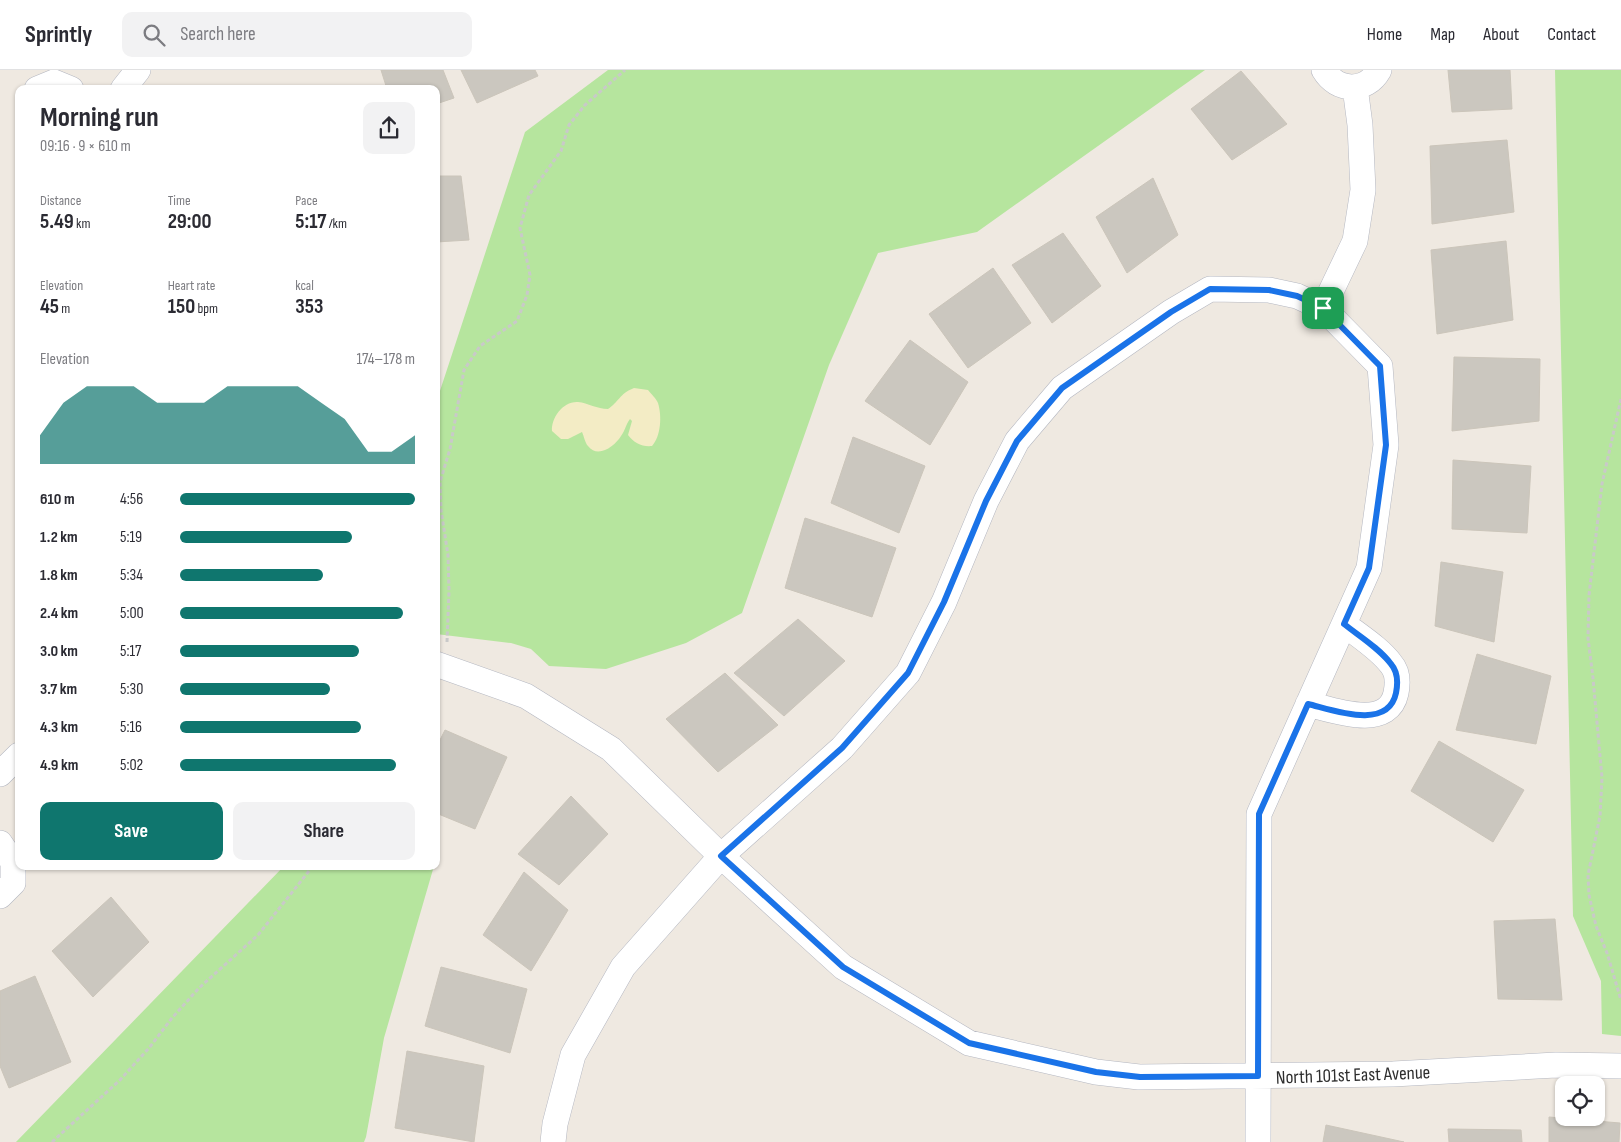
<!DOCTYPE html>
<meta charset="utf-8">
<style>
body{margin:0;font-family:"Sofia Sans Condensed",sans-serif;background:#f2f2f3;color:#2b2b33;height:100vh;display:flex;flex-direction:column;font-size:19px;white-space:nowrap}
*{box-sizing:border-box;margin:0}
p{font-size:16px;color:#7c7c81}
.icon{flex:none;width:28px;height:28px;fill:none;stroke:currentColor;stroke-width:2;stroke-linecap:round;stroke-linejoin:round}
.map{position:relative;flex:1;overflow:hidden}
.details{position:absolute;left:15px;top:15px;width:425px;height:785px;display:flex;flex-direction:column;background:#fff;border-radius:10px;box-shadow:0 1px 4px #0004}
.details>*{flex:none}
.buttons{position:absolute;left:1555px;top:1006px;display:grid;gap:10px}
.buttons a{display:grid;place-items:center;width:50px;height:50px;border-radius:10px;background:#fff;box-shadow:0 1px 4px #0004;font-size:25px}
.pin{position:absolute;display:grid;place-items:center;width:42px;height:42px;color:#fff;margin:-21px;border-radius:10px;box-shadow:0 2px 8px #0006}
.round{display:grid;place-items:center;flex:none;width:52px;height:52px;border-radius:10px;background:#f2f2f3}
.summary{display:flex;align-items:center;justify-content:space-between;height:85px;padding:0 25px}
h1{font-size:28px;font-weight:700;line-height:38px}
.stats{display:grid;grid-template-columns:repeat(3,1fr);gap:8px;height:85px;padding:5px 25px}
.stats div{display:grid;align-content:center}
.stats b{font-size:21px;font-weight:700}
.stats small{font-size:14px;font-weight:400}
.stats p{font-size:14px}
.chart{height:140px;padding:10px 25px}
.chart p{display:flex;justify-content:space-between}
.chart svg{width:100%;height:90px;margin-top:5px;fill:#0f766e;opacity:.7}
.action{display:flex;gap:10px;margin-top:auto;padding:10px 25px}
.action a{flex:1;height:58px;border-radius:10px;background:#0f766e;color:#fff;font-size:20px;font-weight:700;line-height:58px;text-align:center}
.action a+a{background:#f2f2f3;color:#2b2b33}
ul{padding:0 25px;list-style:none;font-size:16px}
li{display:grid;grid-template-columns:80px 60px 1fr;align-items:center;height:38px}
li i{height:12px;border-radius:6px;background:#0f766e}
header{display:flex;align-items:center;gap:30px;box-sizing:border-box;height:70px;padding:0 25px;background:#fff;border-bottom:1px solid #e1e1e2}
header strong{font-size:24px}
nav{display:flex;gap:28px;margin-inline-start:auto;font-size:18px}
.search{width:350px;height:45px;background:#f2f2f3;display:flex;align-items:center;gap:12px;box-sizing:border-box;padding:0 18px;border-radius:10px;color:#7c7c81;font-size:19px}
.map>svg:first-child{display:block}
</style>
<header>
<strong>Sprintly</strong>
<div class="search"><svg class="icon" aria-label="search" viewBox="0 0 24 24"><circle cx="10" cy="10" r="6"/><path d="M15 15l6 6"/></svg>Search here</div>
<nav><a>Home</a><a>Map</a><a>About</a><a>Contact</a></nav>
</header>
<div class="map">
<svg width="1621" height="1072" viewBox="0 0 1621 1072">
<rect width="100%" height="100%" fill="#efe9e1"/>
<path fill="#b6e59e" d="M608 0H1205L977 162 878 183 829 295 742 543 686 573 606 599 549 596 531 579 511 573 436 564V333L525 62Z
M1555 0H1621V966L1602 964 1601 911 1573 846Z
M284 796H434L384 968 366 1067 364 1072H16Z"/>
<path fill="#f3ecc5" d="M634 318 648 320C651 324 656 328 658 333 662 346 661 366 652 376 642 377 634 373 628 365L632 351 630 349C626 354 625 361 621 366 615 376 598 389 588 376 585 373 584 366 582 362L568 369H561L552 361C551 348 563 331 578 332 588 333 597 339 608 339 619 332 619 324 634 318Z"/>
<path fill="#cbc7bf" stroke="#cbc5ba" d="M381 0H443L454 28 436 34V19H387Z
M461 0H535L538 6 477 33Z
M1448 0H1510L1512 39 1452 42Z
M1241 1 1287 54 1232 90 1191 39Z
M1507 70 1514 142 1432 154 1430 76Z
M436 106H461L469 170 436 172Z
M1153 108 1178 165 1127 203 1096 147Z
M1063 163 1101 216 1052 253 1012 195Z
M1506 171 1513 250 1437 264 1431 180Z
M993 198 1031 253 968 298 929 244Z
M910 270 968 312 930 375 865 331Z
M1454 287 1540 289 1539 351 1452 361Z
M853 367 925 396 899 463 831 433Z
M1453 390 1531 396 1527 463 1452 459Z
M805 448 896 478 872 547 785 518Z
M1441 492 1503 502 1494 572 1435 556Z
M798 549 845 591 784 646 734 603Z
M1477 584 1551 606 1536 674 1456 660Z
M725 603 778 655 718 702 666 649Z
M445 660 507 687 475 759 436 743V678Z
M1439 671 1524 720 1493 772 1411 721Z
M571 726 608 764 559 815 518 784Z
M524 802 568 840 531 901 483 865Z
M111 827 149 872 93 927 52 881Z
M1555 849 1562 930 1498 929 1494 851Z
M441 897 527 919 510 983 425 956Z
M35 906 71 992 9 1018 0 996V921Z
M407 981 484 996 474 1072 395 1058Z
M1549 1047 1620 1053 1619 1072H1549Z
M1326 1055 1404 1072H1323Z
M1448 1059 1521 1060 1522 1072H1449Z"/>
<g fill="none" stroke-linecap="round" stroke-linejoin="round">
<g stroke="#b4b7c1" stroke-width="26">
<path id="minor" d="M1324 0C1337 22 1366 23 1379 0
M37 19 54 12 71 19
M123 19 138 0
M1323 238 1355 171 1363 120 1360 55 1355 17
M436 594 526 626 611 679 721 786 843 897 969 973 1096 1002 1139 1007 1393 1004 1556 995 1621 996
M1308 634C1333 640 1388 661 1396 623 1398 613 1398 602 1391 594 1379 578 1359 566 1344 554
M0 704 19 685
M0 773 13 792V813L0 826
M553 1072 555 1054 573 985 623 897 721 786 842 678 908 603 944 532 986 431 1017 371 1062 318 1171 242 1210 219 1269 220 1297 226 1323 238 1380 296 1386 375 1369 498 1259 744 1258 1072"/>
</g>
<path stroke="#c9c9c9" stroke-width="3" stroke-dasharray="4 2.5" stroke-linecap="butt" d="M1621 329 1602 414 1589 525 1588 568 1593 608 1602 708 1600 746 1588 805 1589 825 1596 856 1607 883 1621 930
M447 572 449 521 448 485 441 440 440 412 450 379 464 300 480 276 517 251 527 225 530 205 520 158 529 125 561 81 569 55 585 35 625 0
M52 1072 120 1010 149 978 172 948 199 918 258 865 313 796"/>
<use href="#minor" stroke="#fff" stroke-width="25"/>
</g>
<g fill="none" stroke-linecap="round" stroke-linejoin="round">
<g stroke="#fff" stroke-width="10">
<path id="route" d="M1210 219 1269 220 1297 226 1323 238 1380 296 1386 375 1369 498 1344 554C1359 566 1379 578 1391 594 1398 602 1398 613 1396 623 1388 661 1333 640 1308 634L1259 744 1258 1006 1140 1007 1096 1002 969 973 843 897 721 786 842 678 908 603 944 532 986 431 1017 371 1062 318 1171 242Z"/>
</g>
<use href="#route" stroke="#1a73e8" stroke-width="6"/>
</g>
<g text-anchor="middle" stroke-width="4.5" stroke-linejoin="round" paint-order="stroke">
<g font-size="19" fill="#2e2e2e" stroke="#fff">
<text transform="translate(1353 1004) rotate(-2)" y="7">North 101st East Avenue</text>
</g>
</g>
</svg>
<div class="buttons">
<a><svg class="icon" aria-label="locate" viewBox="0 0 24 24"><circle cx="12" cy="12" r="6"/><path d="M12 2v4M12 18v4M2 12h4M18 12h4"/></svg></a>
</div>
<div class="pin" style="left:1323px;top:238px;background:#1e9e55"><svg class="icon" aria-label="arrive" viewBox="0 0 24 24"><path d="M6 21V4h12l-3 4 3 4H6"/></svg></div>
<section class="details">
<div class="summary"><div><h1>Morning run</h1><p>09:16 · 9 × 610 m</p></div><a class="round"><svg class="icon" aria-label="share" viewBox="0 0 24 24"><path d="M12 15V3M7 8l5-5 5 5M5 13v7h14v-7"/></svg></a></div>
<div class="stats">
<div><p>Distance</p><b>5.49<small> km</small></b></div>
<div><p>Time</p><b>29:00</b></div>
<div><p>Pace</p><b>5:17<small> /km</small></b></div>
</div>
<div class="stats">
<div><p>Elevation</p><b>45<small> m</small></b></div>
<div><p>Heart rate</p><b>150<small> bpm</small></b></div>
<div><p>kcal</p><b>353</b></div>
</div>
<div class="chart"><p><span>Elevation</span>174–178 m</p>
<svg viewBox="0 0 160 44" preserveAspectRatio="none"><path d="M0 44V30L10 14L20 6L30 6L40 6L50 14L60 14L70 14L80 6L90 6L100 6L110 6L120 14L130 22L140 38L150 38L160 30V44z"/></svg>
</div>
<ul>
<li><b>610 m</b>4:56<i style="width:100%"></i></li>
<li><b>1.2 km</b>5:19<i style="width:73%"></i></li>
<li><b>1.8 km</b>5:34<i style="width:61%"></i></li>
<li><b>2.4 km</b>5:00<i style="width:95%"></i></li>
<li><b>3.0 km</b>5:17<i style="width:76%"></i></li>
<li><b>3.7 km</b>5:30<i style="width:64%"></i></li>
<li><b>4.3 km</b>5:16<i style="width:77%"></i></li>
<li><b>4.9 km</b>5:02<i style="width:92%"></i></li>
</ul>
<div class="action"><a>Save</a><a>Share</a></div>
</section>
</div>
